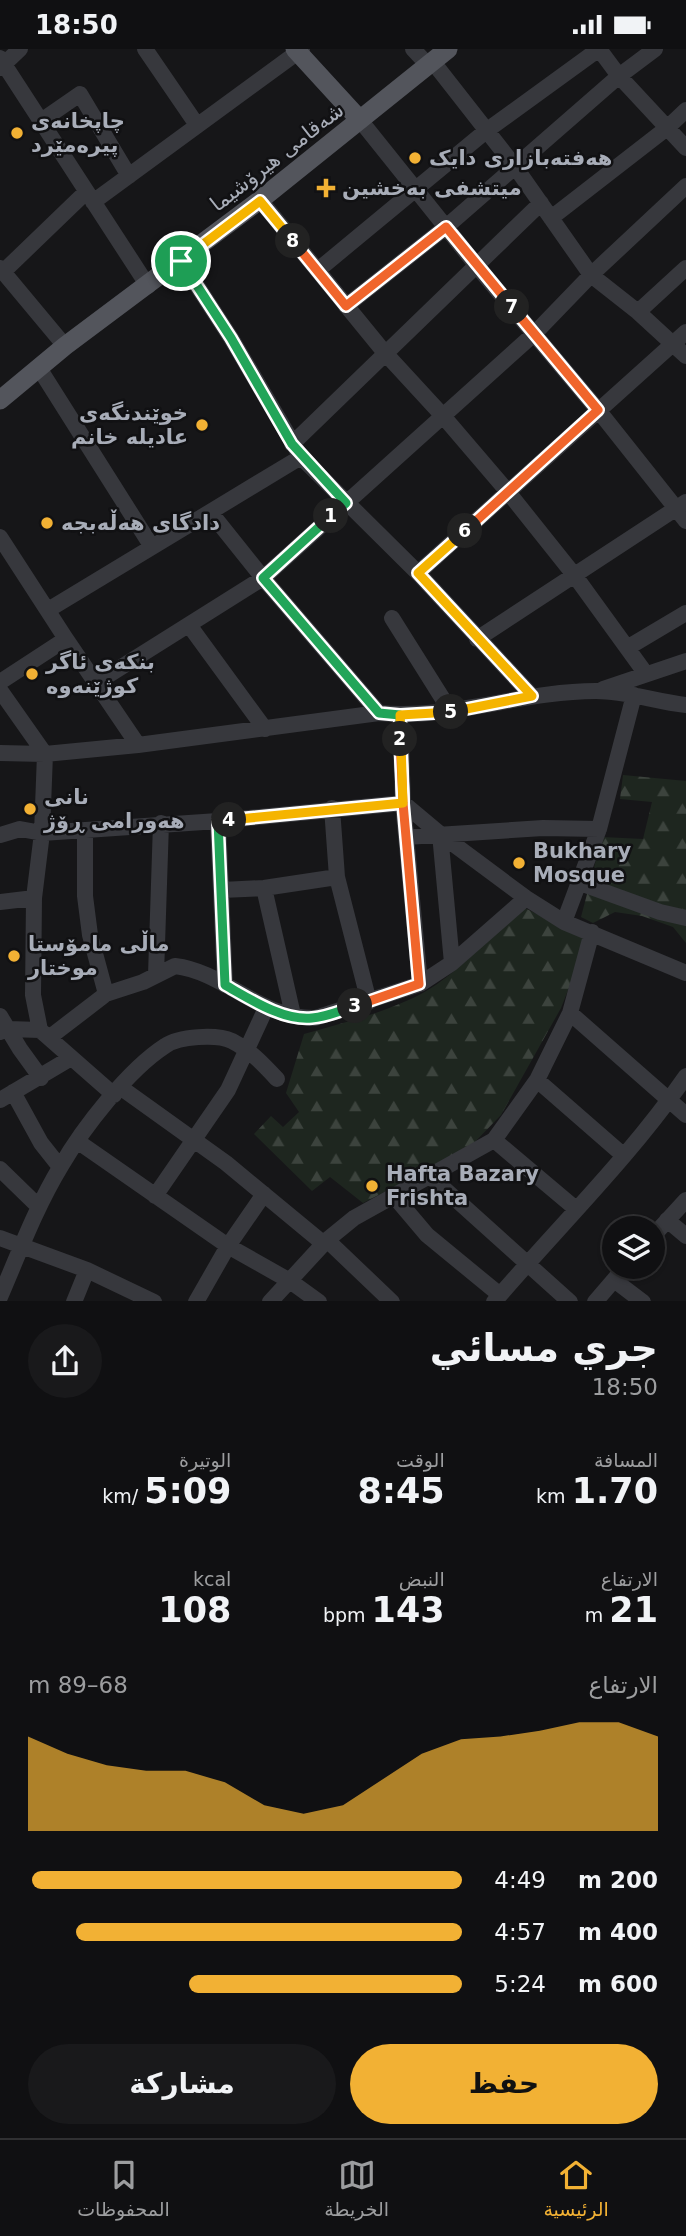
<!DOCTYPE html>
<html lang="ar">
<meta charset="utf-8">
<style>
body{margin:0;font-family:"DejaVu Sans",Cairo,sans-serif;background:#19191b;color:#f1f3f6;direction:rtl;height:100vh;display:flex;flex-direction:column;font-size:26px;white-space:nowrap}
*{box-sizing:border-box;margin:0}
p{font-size:23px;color:#9c9d9f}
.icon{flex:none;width:38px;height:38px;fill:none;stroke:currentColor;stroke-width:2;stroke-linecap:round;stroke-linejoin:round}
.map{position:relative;height:1252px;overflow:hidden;direction:ltr}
.details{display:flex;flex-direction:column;background:#101012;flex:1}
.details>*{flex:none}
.controls{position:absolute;left:602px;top:1167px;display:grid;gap:14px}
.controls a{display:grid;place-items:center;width:63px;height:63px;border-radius:50%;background:#101012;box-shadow:0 2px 5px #0004,0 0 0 2px #303032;font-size:35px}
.pin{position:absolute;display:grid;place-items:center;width:60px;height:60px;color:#fff;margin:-30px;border:4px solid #fff;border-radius:50%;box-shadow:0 2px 7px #0007}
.km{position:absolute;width:35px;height:35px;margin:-18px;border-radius:50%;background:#222;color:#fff;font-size:19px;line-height:35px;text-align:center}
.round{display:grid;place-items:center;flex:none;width:74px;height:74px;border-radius:37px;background:#19191b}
.summary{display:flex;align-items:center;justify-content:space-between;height:119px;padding:0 28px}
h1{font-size:38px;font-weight:800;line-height:52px}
.figures{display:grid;grid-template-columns:repeat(3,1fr);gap:10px;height:119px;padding:7px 28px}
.figures div{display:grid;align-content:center}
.figures b{font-size:35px;font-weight:800}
.figures small{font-size:19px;font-weight:400}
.figures p{font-size:19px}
.chart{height:196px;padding:14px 28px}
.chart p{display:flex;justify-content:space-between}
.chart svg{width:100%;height:126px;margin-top:7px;fill:#f2b134;opacity:.7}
.cta{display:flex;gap:14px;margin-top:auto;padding:14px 28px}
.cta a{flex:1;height:80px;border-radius:42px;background:#f2b134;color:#111;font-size:28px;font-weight:800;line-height:80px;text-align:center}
.cta a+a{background:#19191b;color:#f1f3f6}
ul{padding:0 28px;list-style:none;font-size:23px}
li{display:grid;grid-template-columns:112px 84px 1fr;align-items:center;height:52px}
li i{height:18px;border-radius:9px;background:#f2b134}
.status{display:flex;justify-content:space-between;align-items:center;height:49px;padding:0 35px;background:#101012;direction:ltr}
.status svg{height:19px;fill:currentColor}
.tabs{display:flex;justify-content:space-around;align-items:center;height:98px;border-top:2px solid #303032;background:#101012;font-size:19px;color:#9c9d9f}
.tabs a{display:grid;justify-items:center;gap:4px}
.tabs .selected{color:#f2b134}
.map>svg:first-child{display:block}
</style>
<div class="status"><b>18:50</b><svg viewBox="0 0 49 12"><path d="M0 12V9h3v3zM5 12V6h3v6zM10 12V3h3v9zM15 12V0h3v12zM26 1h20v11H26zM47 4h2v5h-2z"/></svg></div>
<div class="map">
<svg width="686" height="1253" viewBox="0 0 686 1253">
<defs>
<pattern id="forest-firs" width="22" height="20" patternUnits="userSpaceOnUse" patternTransform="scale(1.75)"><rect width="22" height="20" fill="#1e261f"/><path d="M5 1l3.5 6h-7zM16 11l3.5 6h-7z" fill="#3c433d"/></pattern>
</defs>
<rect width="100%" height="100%" fill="#161618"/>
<path fill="url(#forest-firs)" d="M623 726 686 732V894L673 878 642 867 615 863 593 874 581 868 602 788 643 790 652 753 620 750Z
M523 858 584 889 576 921 561 959 501 1066 468 1100 363 1154 330 1128 312 1142 254 1085 271 1067 283 1078 299 1063 286 1044 304 985C343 974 384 964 421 945 453 929 495 884 523 858Z"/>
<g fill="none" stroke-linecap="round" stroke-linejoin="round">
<path stroke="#37383d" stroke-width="16" d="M145 0 197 76
M413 0 428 16
M599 0 619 27 686 99
M0 9 148 237
M433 13 516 119 591 226 638 263 686 307
M0 19 20 0
M360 71 477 217 598 361 686 472
M41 72 80 45 129 127
M260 151 385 304 443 367 508 443 575 527 646 625
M93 153 302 0
M551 169 667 79 686 61
M181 212 231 289 301 408 418 524 532 647
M0 219 65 297
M318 221 486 82 599 0
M3 223 86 143
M346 257 446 178 619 27 655 0
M638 263 686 219
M39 319 152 498
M292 395 541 154
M211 464 263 529 379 664
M0 488 66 590 0 633
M418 524 686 283
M48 561 301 408
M392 569 451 663
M189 576 265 680
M66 590 138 696
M477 590 686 453
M627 599 686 564
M96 634 263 529 535 284 591 226 686 137
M603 640 686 612
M0 641 45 705 42 784 34 849 33 946 40 981
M400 666 403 754 420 935
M0 704 45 705 138 696 379 664C453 671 522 642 596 642 627 642 656 653 686 656
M332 759 337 828 369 953
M218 772 225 936
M85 781V847L90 886 106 945
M440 785 452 914
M0 786 20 780 42 784 218 772 403 754 440 785 526 849 564 873 686 924
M406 788 543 779 599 780
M580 834 660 863 686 869
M264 839 293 966
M222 841 264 839 337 828
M0 853 34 849
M564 873 599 780 634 646
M156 926 161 774
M570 964 686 1066
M0 967 20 1000 41 1029
M0 983 8 980 40 981 114 1046
M50 988 106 945 143 933 175 917C225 923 260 970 315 969L420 935 452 914 526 849
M537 1031 623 1106
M120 1038 226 1114 324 1195
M13 1043 41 1094 60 1118
M0 1051 71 1009
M494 1091 576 1160
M77 1092 228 1197 290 1232 319 1253
M0 1120 39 1158
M430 1127 570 1253
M155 1147 228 1041 266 959
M394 1147 427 1186 500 1246
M667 1171 686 1187
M653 1187 686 1151
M0 1189 87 1221 154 1253
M327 1191 392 1253
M614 1231 643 1253
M0 1248C19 1204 36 1158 61 1117 83 1079 128 1021 165 997 179 987 217 985 232 992 250 1001 263 1015 277 1030
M74 1253 87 1221
M196 1253 228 1197 264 1145
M270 1253 327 1191 354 1169 494 1091 537 1031 570 964 592 883
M494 1253C558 1178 630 1108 686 1027
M595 1253 625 1218"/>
<path stroke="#53555c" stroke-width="19" d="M295 0 360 71
M0 351 65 297 260 151 448 0"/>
</g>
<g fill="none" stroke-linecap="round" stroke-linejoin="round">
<g stroke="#fff" stroke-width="14">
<path id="split-1" d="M181 212 231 289 292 395 346 454 331 467"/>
</g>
<g stroke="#fff" stroke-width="14">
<path id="split-2" d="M331 467 263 529 379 664 400 666V690"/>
</g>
<g stroke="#fff" stroke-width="14">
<path id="split-3" d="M355 957 419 935 403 754 400 690"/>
</g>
<g stroke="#fff" stroke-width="14">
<path id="split-4" d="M229 771 218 772 225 936C250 950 283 972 312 969 327 968 342 961 355 957"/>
</g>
<g stroke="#fff" stroke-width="14">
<path id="split-5" d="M229 771 403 754 400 666 451 663"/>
</g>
<g stroke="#fff" stroke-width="14">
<path id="split-6" d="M451 663 532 647 418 524 465 482"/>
</g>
<g stroke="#fff" stroke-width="14">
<path id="split-7" d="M465 482 598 361 512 258"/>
</g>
<g stroke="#fff" stroke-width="14">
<path id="split-8" d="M293 192 346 257 446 178 512 258"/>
</g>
<g stroke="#fff" stroke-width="14">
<path id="split-9" d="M181 212 260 152 293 192"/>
</g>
<use href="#split-1" stroke="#22a559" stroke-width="9"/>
<use href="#split-2" stroke="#22a559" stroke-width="9"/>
<use href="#split-3" stroke="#f0652b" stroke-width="9"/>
<use href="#split-4" stroke="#22a559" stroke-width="9"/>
<use href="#split-5" stroke="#f5b400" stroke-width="9"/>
<use href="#split-6" stroke="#f5b400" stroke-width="9"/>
<use href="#split-7" stroke="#f0652b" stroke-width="9"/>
<use href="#split-8" stroke="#f0652b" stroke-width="9"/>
<use href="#split-9" stroke="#f5b400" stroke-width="9"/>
</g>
<g fill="#f2b134" stroke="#111113" stroke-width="2.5">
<circle cx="17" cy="84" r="7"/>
<circle cx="415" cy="109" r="7"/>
<path d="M322.5 128.5h7v7h7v7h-7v7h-7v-7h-7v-7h7z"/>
<circle cx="202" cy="376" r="7"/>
<circle cx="47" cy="474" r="7"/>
<circle cx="32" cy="625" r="7"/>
<circle cx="30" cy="760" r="7"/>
<circle cx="519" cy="814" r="7"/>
<circle cx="14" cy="907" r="7"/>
<circle cx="372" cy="1137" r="7"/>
</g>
<g text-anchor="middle" stroke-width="5" stroke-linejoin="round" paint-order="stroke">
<g font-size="21" font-weight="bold" fill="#a8adb8" stroke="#111113" text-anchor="start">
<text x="31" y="79">چاپخانەی<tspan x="31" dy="24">پیرەمێرد</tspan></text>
<text x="429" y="116">هەفتەبازاری دایک</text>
<text x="342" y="146">میتشفی بەخشین</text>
<text x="188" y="371" text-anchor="end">خوێندنگەی<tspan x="188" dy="24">عادیلە خانم</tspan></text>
<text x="61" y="481">دادگای هەڵەبجە</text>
<text x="46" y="620">بنکەی ئاگر<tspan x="46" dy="24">کوژێنەوە</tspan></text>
<text x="44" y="755">نانی<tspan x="44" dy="24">هەورامی ڕۆژ</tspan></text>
<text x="533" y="809">Bukhary<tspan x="533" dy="24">Mosque</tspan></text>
<text x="28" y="902">ماڵى مامۆستا<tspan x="28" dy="24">موختار</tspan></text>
<text x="386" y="1132">Hafta Bazary<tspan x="386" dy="24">Frishta</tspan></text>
</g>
<g font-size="21" fill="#a8adb8" stroke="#111113">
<text transform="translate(277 108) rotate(-38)" y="7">شەقامی هیرۆشیما</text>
</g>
</g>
</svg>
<div class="controls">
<a><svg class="icon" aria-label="layers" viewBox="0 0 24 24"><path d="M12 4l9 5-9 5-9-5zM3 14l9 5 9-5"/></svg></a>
</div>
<div class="pin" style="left:181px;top:212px;background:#1e9e55"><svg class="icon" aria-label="arrive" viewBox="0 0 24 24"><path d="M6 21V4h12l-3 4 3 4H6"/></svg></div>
<b class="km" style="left:331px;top:467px">1</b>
<b class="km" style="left:400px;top:690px">2</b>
<b class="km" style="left:355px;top:957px">3</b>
<b class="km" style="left:229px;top:771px">4</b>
<b class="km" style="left:451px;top:663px">5</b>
<b class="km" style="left:465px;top:482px">6</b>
<b class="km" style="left:512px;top:258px">7</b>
<b class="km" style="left:293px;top:192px">8</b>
</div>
<section class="details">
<div class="summary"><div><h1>جري مسائي</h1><p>18:50</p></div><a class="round"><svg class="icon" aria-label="share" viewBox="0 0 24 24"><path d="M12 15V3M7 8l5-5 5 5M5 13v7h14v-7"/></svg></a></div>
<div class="figures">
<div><p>المسافة</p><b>1.70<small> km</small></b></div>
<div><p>الوقت</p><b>8:45</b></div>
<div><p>الوتيرة</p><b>5:09<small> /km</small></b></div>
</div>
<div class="figures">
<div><p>الارتفاع</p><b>21<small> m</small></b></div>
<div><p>النبض</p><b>143<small> bpm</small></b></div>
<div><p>kcal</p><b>108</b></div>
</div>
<div class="chart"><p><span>الارتفاع</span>68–89 m</p>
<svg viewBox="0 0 160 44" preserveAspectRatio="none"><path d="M0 44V11L10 17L20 21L30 23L40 23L50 27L60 35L70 38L80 35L90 26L100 17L110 12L120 11L130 9L140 6L150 6L160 11V44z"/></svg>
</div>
<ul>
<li><b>200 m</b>4:49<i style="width:99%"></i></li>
<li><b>400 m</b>4:57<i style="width:89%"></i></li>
<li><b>600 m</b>5:24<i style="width:63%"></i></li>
</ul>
<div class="cta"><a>حفظ</a><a>مشاركة</a></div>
</section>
<nav class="tabs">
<a class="selected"><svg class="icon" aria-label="home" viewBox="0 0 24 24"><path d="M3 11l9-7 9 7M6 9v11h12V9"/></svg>الرئيسية</a>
<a><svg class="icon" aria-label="map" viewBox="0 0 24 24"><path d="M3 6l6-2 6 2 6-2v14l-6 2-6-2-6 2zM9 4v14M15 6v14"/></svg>الخريطة</a>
<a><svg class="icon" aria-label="saved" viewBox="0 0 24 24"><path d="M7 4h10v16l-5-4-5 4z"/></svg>المحفوظات</a>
</nav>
